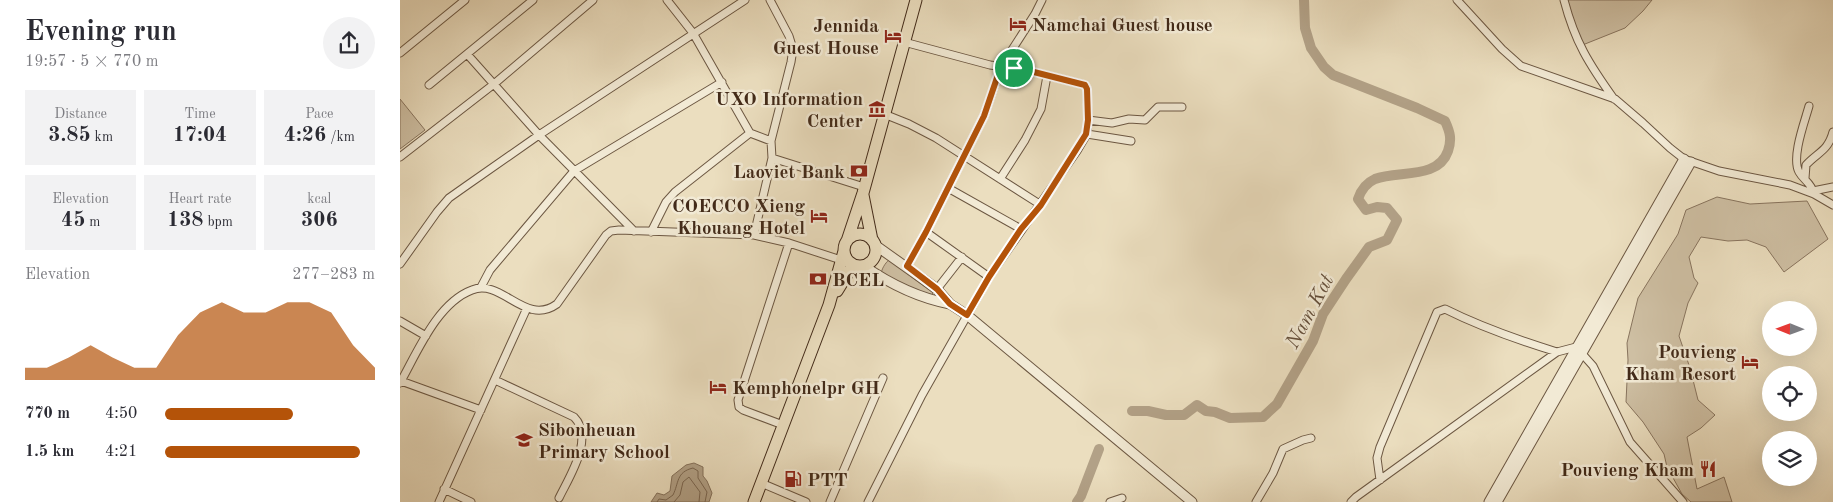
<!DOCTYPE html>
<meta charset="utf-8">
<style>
body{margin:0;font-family:"Old Standard TT",serif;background:#f2f2f3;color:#2b2b33;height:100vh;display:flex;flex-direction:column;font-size:19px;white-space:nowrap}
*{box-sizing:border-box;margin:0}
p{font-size:16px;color:#7c7c81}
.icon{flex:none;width:28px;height:28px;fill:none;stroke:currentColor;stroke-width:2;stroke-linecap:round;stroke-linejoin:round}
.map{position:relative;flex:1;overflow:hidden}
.panel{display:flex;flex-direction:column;background:#fff;width:400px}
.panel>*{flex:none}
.needle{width:32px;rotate:271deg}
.tools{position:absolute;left:1362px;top:301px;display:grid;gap:10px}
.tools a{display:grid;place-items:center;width:55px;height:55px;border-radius:50%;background:#fff;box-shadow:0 5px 20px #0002;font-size:25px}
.pin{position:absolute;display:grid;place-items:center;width:42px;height:42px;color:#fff;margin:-21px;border:2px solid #fff;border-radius:50%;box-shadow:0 1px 5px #0007}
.round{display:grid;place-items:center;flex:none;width:52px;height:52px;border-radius:26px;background:#f2f2f3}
.head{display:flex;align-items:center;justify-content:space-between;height:85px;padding:0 25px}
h1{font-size:28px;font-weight:800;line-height:38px}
.metrics{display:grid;grid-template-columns:repeat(3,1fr);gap:8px;height:85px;padding:5px 25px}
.metrics div{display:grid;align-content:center;border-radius:0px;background:#f2f2f3;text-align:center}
.metrics b{font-size:21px;font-weight:800}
.metrics small{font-size:14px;font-weight:400}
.metrics p{font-size:14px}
.chart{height:140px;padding:10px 25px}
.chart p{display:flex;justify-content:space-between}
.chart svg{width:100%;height:90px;margin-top:5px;fill:#b45309;opacity:.7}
ul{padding:0 25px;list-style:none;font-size:16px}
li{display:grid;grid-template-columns:80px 60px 1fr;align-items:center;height:38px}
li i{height:12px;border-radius:6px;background:#b45309}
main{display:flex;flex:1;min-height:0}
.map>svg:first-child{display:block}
</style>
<main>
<section class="panel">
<div class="head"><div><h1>Evening run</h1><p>19:57 · 5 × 770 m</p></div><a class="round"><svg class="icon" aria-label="share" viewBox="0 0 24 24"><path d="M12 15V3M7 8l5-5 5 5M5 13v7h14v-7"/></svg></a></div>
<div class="metrics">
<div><p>Distance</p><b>3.85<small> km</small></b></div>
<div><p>Time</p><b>17:04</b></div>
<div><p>Pace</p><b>4:26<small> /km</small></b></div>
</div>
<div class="metrics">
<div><p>Elevation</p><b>45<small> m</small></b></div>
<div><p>Heart rate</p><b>138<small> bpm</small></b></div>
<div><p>kcal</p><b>306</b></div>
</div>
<div class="chart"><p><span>Elevation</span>277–283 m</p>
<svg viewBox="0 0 160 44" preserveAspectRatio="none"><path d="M0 44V38L10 38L20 33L30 27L40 33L50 38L60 38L70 22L80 11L90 6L100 11L110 11L120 6L130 6L140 11L150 27L160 38V44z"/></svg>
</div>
<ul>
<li><b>770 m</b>4:50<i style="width:61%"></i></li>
<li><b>1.5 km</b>4:21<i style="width:93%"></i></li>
</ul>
</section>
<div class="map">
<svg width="1433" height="502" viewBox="0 0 1433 502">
<rect width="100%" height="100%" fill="#ebdebf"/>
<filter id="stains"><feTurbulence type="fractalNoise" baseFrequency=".004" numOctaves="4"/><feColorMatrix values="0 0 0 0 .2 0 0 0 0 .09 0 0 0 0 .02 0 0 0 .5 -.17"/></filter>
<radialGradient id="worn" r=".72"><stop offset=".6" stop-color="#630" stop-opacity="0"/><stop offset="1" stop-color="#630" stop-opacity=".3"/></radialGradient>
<path fill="#cebfa3" stroke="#88745e" d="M1164 0H1252L1243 11 1225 28 1180 46Z
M0 99 25 130 0 149Z
M1317 197 1350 204 1407 201 1428 239 1384 272 1366 247 1347 240 1328 241 1301 237 1289 257 1294 278 1298 283 1288 303 1279 336 1290 368 1298 400 1315 415 1301 428 1287 437 1297 489 1324 477 1332 502H1291L1282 494 1267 467 1264 454 1243 422 1226 402 1228 360 1227 343 1238 298 1278 234 1286 210Z
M489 260 533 293 531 295 484 278 481 275C481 270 485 263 489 260Z"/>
<path fill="#b2a187" stroke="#85715b" d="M294 463 303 467V476L307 481 312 493 309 502H251L257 493 264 495 270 491 272 476 286 465Z"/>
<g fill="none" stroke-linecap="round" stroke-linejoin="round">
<path stroke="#7a6650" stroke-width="1" d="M257 502 259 499 266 500 273 495C279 483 276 472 293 468L298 471V478L307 492 305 502
M274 502 280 495 283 482 289 477 300 492 299 502"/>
<path stroke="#b2a187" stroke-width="10" d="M732 411H748L766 415H784L797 405 806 411 815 412 830 418 863 417 877 404 913 341 923 314 946 279 969 247 987 240 997 220 987 208 977 207 966 210 958 199C961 190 966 183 975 179 998 170 1038 180 1048 151 1052 139 1050 132 1045 121L1017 108 933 75 924 67 911 48 905 28 904 0
M677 502 681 496 699 449"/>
<g stroke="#6c5742" stroke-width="9">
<path id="minor" d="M267 0 293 33 350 133 371 141
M1057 0 1102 49 1121 66 1215 99 1243 123 1270 148 1284 159 1319 171 1390 185 1414 194 1433 205
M1164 0C1175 42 1189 64 1214 99
M0 53 65 0
M67 54 139 135 234 231
M29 85 133 0
M1409 106C1405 121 1391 157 1399 172 1404 181 1411 182 1414 194
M484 114 509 124 536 138 641 205
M688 120 712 123 729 119 745 120 758 107H782
M687 134 731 141
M0 157 94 84 193 0
M372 158 464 187
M1405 178 1406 165C1418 152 1428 151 1433 132
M600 179 625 140 641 109 647 76
M548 188 621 229
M1413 191 1433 187
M251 232 266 202 275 192 350 133
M526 232 589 277
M354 235 372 158 371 141 391 62 393 49 389 36 370 0
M0 264 37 212 49 198 66 186 139 135 345 0
M507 266 526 232 584 116 601 67 635 14 642 0
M81 287 90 270 174 171 322 82
M537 289 562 257
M0 321 26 336
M95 380 174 417C195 438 169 477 159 498
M1 381 81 410
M0 383C17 353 37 303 72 290 102 278 125 327 157 304L206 235 211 231 219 230 354 235 389 243 441 260
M383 425 343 410 339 407 338 400 389 243
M980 480 977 458 980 447 1037 312 1045 309C1081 327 1118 340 1157 352
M361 483 406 502
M44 489 71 502
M39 502 127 308
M430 502 483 378
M468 502 522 395 589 277 677 151 687 134 688 120 687 89 685 85 626 70 590 65 504 42
M710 502 722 498
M856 502 873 473 883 449 903 440 911 438
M951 502 956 497 1157 352 1176 347 1193 366 1230 442 1283 502"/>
</g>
<g stroke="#6c5742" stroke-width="11">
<path id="tertiary" d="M475 245 537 289 550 304 567 315 792 502
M464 266C490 284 519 298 550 304
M1089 502 1284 159
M1097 502 1291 162"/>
</g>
<g stroke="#422a19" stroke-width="13">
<path id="trunk" d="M463 195 472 240
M444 250a16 16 0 1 1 32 0a16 16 0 1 1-32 0Z
M447 241 463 193 516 0
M437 291 453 265
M354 502 429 305 444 251"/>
</g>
<use href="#minor" stroke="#f2ead5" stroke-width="7"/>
<use href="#tertiary" stroke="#f2ead5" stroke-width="9"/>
<use href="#trunk" stroke="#ebdebf" stroke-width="11"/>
</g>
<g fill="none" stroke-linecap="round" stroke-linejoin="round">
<g stroke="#fff" stroke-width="10">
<path id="route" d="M601 66 626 70 685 85 687 89 688 120 686 134 641 205 621 229 589 277 567 315 550 304 537 289 507 266 526 232 584 116Z"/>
</g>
<use href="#route" stroke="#b45309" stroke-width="6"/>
</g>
<defs>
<g id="hotel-bare" transform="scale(1.35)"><path d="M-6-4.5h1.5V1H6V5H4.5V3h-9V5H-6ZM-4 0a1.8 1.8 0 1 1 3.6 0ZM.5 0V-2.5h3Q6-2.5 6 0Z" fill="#8f2418" stroke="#f2ead5" stroke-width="2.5" paint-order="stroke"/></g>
<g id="museum-bare" transform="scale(1.35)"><path d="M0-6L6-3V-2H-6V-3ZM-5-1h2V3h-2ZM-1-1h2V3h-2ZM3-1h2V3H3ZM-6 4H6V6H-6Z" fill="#8f2418" stroke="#f2ead5" stroke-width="2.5" paint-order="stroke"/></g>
<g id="bank-bare" transform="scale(1.35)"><path d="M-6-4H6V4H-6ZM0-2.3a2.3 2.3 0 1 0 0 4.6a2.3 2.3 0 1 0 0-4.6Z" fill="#8f2418" stroke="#f2ead5" stroke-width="2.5" paint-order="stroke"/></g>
<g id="school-bare" transform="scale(1.35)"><path d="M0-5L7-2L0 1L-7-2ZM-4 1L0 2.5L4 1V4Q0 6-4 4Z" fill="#8f2418" stroke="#f2ead5" stroke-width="2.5" paint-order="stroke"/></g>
<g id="restaurant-bare" transform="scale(1.35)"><path d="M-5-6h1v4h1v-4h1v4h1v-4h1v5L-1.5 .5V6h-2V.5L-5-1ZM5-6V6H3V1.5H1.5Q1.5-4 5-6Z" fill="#8f2418" stroke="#f2ead5" stroke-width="2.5" paint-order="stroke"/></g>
<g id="fuel-bare" transform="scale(1.35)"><path d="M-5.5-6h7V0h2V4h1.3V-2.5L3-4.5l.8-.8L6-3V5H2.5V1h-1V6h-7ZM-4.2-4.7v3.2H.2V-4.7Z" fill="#8f2418" stroke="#f2ead5" stroke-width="2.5" paint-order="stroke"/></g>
</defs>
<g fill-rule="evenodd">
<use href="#hotel-bare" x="618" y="24"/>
<use href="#hotel-bare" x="493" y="36"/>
<use href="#museum-bare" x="477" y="109"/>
<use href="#bank-bare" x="459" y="171"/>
<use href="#hotel-bare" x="419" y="216"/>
<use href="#bank-bare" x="418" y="279"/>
<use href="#hotel-bare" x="1350" y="362"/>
<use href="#hotel-bare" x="318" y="387"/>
<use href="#school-bare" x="124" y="440"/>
<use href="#restaurant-bare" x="1308" y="469"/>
<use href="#fuel-bare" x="393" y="479"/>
</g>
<g text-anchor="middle" stroke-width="5" stroke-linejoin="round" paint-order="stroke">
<g font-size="19" font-weight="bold" fill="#422a19" stroke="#f2ead5" text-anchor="end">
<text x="632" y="31" text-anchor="start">Namchai Guest house</text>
<text x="479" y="32">Jennida<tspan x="479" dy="22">Guest House</tspan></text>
<text x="463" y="105">UXO Information<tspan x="463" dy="22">Center</tspan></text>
<text x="445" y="178">Laoviet Bank</text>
<text x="405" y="212">COECCO Xieng<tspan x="405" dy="22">Khouang Hotel</tspan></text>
<text x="432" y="286" text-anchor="start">BCEL</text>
<text x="1336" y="358">Pouvieng<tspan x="1336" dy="22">Kham Resort</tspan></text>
<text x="332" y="394" text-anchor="start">Kemphonelpr GH</text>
<text x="138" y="436" text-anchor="start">Sibonheuan<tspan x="138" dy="22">Primary School</tspan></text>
<text x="1294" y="476">Pouvieng Kham</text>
<text x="407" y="486" text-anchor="start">PTT</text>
</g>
<g font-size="20" font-style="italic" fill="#644e3a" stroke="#f2ead5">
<text transform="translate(909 311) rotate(-62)" y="7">Nam Kat</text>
</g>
</g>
<rect width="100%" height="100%" filter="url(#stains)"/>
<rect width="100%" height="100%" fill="url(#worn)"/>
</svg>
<div class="tools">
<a><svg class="needle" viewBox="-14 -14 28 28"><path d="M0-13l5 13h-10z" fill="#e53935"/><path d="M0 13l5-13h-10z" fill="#7c7c81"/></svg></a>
<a><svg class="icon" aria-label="locate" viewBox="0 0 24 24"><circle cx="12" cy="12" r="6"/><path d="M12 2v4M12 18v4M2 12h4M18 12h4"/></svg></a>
<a><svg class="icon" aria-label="layers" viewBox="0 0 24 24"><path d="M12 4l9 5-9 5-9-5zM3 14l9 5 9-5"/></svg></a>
</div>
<div class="pin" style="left:614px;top:68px;background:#1e9e55"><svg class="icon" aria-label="arrive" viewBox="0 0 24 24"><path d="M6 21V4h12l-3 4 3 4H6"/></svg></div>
</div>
</main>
